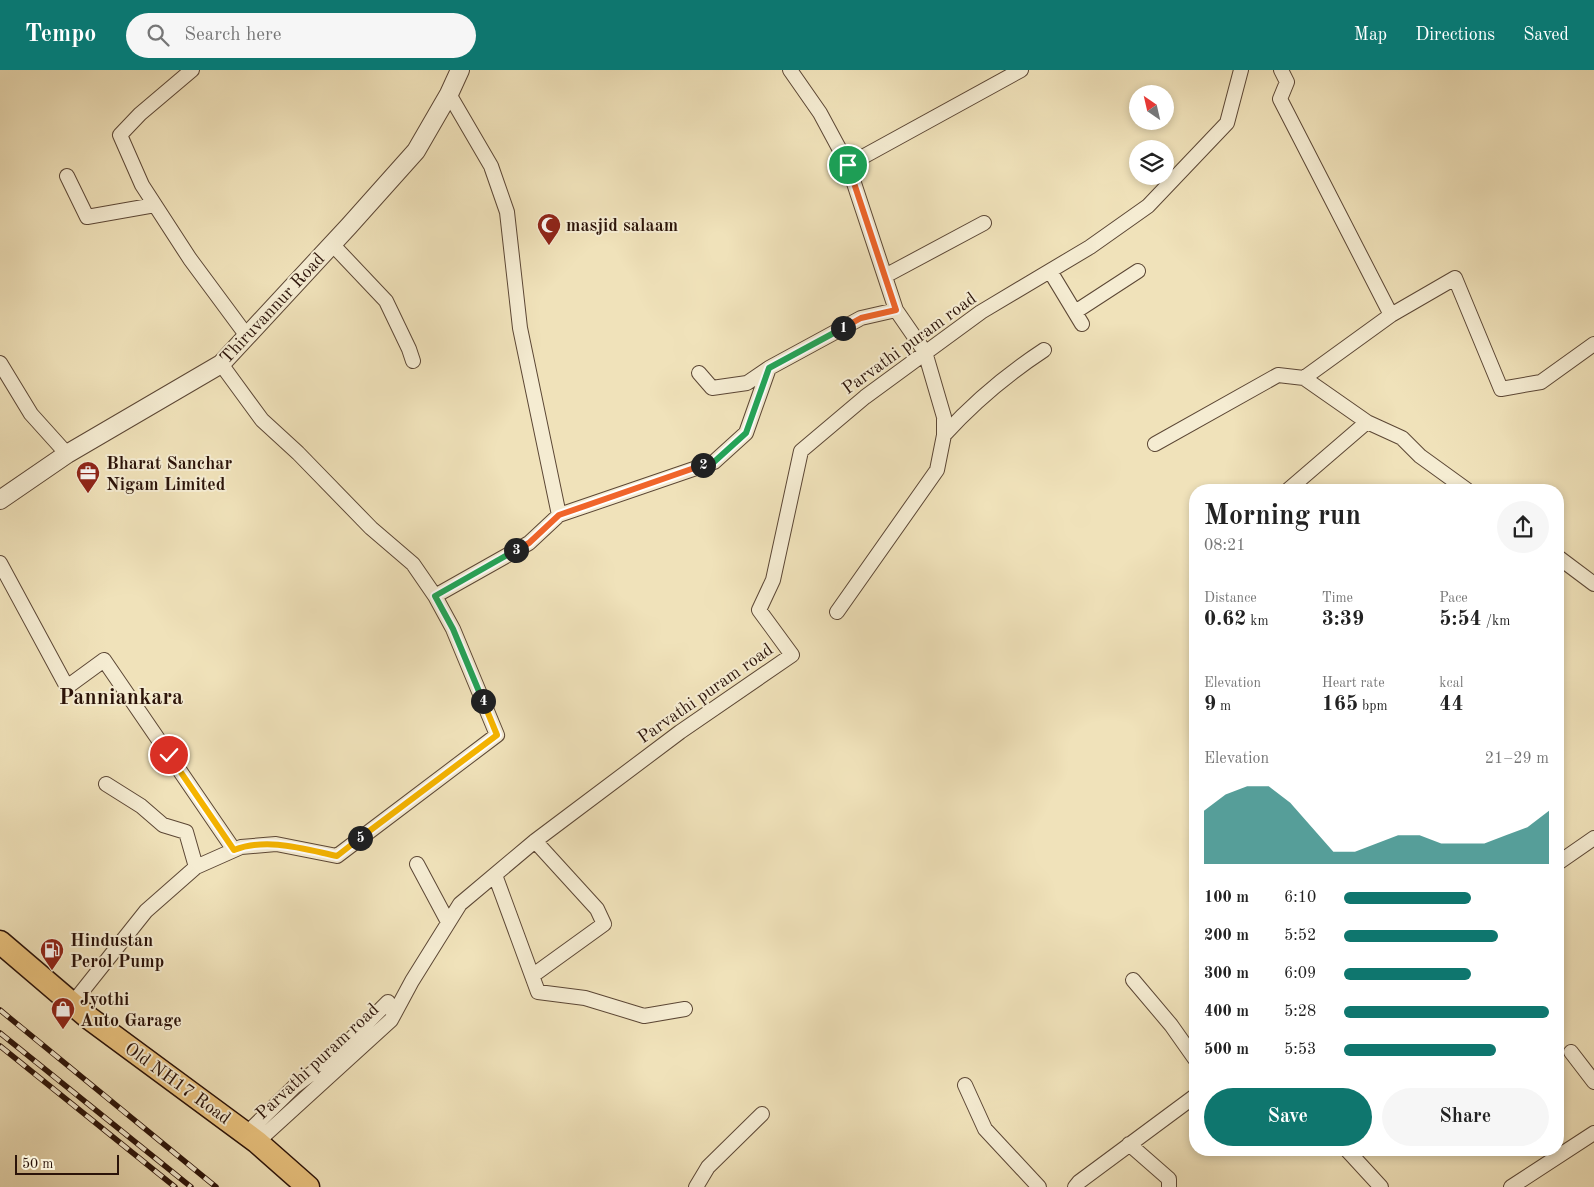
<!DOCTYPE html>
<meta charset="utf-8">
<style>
body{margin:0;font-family:"Old Standard TT",serif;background:#f6f6f6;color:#222;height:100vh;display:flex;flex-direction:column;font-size:19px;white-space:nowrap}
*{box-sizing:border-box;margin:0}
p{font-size:16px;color:#767676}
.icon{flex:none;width:28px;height:28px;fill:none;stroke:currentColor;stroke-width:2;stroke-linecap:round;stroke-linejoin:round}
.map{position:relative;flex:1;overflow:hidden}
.panel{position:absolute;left:1189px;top:414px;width:375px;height:672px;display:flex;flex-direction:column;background:#fff;border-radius:20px;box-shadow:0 2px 8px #0003}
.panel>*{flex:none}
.needle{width:32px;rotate:326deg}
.controls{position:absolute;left:1129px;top:15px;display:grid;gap:10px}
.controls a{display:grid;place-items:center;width:45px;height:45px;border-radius:50%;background:#fff;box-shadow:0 2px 8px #0003;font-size:25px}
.scale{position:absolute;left:15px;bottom:12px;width:104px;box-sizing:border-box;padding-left:5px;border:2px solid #2b1309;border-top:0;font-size:14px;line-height:18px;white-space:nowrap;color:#2b1309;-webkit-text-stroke:4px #f5ecd2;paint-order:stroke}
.pin{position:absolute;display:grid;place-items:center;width:42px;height:42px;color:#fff;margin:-21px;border:2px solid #fff;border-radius:50%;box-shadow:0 1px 5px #0007}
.km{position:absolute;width:25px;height:25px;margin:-12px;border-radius:50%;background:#222;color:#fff;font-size:14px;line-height:25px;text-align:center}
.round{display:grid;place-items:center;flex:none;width:52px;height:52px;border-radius:26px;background:#f6f6f6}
.headline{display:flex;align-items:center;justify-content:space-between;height:85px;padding:0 15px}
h1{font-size:28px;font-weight:800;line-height:38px}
.stats{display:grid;grid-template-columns:repeat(3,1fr);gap:8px;height:85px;padding:5px 15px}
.stats div{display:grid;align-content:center}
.stats b{font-size:21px;font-weight:800}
.stats small{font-size:14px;font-weight:400}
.stats p{font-size:14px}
.chart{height:140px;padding:10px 15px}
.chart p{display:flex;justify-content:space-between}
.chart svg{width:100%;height:90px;margin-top:5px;fill:#0f766e;opacity:.7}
.button{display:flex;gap:10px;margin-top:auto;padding:10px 15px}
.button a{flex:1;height:58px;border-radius:30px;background:#0f766e;color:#fff;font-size:20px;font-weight:800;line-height:58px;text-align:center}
.button a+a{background:#f6f6f6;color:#222}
ul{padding:0 15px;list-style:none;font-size:16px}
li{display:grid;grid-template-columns:80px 60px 1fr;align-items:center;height:38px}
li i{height:12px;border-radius:6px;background:#0f766e}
header{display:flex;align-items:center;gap:30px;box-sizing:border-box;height:70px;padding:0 25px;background:#0f766e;color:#fff}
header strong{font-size:24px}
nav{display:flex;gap:28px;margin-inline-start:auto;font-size:18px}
.search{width:350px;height:45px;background:#f6f6f6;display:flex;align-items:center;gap:12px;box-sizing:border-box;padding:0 18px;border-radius:28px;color:#767676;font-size:19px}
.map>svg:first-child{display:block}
</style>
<header>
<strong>Tempo</strong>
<div class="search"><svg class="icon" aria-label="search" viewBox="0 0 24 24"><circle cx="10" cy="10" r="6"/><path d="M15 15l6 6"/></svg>Search here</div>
<nav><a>Map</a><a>Directions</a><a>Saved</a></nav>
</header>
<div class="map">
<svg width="1594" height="1117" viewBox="0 0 1594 1117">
<rect width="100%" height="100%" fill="#f0e2ba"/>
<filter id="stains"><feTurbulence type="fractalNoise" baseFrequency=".004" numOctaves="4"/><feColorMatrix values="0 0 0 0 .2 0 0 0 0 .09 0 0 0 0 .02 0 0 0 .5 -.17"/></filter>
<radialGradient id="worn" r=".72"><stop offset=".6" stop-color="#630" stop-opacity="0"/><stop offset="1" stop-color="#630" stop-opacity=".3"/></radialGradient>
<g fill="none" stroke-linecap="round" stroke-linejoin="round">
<g stroke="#5c4735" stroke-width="16">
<path id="minor" d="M192 0 140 44 120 65 142 115 190 189 247 266
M790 0 820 43 848 95 896 240
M1281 0 1287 12 1280 29 1391 245
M449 24 491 96 507 142 520 258 559 445
M848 95 1021 0
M67 106 87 147 155 135
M332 174 386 231 409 279 413 291
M1050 201 1082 254
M885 206 984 153
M1075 242 1138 201
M0 293 31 344 67 384
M699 303 712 318 747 313 769 298
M1304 308 1391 245 1455 208 1501 319 1541 312 1594 274
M944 365C975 331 1006 305 1044 280
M1155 374 1278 305 1304 308 1367 352
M1288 420 1367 352 1402 368 1420 386 1467 420
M1558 487 1594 514
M0 493 67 617 104 590 234 780
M435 526 529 473 559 445 714 392 746 363 769 298 861 248 896 240 925 282 944 347V365L937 400 837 542
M106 714 141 736 163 755 186 762 196 797
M1558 793 1594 768
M417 794 448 852
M495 805 538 922 585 928 644 946 685 939
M532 906 604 854 597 839 535 771
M1133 910 1171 955 1195 989
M72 934 146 841 196 797 241 777 276 774 337 786 497 665 453 559 435 526 413 494 371 458 298 383 262 350 221 294
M1571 982 1594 1012
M965 1015 985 1059 1039 1117
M246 1064 294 1017 331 989 388 932
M257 1072 391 950 412 911 460 834 535 771 680 662 792 585 759 540 773 510 801 381 865 327 981 242 1090 177 1148 136 1227 53 1241 0
M1129 1074 1169 1109V1117
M1347 1080 1381 1117
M696 1117 708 1097 762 1044
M1075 1117 1079 1112 1195 1026
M1511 1117 1594 1063"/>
</g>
<g stroke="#5c4735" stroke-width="20">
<path id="tertiary" d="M0 430 67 384 221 294 349 156 416 81 449 24 460 0"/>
</g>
<g stroke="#2b1309" stroke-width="25">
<path id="primary" d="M0 872 89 948 257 1072 308 1117"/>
</g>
<use href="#minor" stroke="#f5ecd2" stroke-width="14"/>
<use href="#tertiary" stroke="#f5ecd2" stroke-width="18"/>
<use href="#primary" stroke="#e8c17d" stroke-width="22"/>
<g stroke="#2b1309" stroke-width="5.5">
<path id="rail" d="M0 940 216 1117
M0 963 191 1117
M0 976 175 1117"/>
</g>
<use href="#rail" stroke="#f5ecd2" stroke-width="4" stroke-dasharray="11" stroke-linecap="butt"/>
</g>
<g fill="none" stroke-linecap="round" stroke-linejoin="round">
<g stroke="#fff" stroke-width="10">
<path id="split-1" d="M843 258 861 248 896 240 848 95"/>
</g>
<g stroke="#fff" stroke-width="10">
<path id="split-2" d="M703 395 714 392 746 363 769 298 843 258"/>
</g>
<g stroke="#fff" stroke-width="10">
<path id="split-3" d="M516 480 529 473 559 445 703 395"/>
</g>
<g stroke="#fff" stroke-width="10">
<path id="split-4" d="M483 631 453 559 435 526 516 480"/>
</g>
<g stroke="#fff" stroke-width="10">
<path id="split-5" d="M360 768 497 665 483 631"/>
</g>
<g stroke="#fff" stroke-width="10">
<path id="split-6" d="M169 685 234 780C267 767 304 779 337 786L360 768"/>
</g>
<use href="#split-1" stroke="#f0652b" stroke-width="6"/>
<use href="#split-2" stroke="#22a559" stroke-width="6"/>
<use href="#split-3" stroke="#f0652b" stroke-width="6"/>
<use href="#split-4" stroke="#22a559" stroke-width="6"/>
<use href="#split-5" stroke="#f5b400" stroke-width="6"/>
<use href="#split-6" stroke="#f5b400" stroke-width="6"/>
</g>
<defs>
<g id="mosque-pin" transform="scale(1.25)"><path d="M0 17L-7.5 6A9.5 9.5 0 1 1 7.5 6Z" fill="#8f2418" stroke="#f5ecd2"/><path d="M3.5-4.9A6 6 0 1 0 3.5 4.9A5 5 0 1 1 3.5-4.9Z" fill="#fff"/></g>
<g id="office-pin" transform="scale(1.25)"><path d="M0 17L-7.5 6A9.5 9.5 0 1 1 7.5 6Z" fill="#8f2418" stroke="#f5ecd2"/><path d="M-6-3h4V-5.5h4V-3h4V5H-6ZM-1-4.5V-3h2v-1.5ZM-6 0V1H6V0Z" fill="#fff"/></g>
<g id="fuel-pin" transform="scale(1.25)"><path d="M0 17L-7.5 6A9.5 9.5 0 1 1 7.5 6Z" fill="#8f2418" stroke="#f5ecd2"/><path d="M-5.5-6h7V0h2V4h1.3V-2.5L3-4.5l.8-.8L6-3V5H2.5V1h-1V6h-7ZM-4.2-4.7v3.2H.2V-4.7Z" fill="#fff"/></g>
<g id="shop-pin" transform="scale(1.25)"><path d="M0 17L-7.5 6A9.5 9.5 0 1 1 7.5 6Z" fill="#8f2418" stroke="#f5ecd2"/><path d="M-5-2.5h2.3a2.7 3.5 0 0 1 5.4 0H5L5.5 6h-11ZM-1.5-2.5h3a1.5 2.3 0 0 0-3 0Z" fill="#fff"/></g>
</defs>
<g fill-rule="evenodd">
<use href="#mosque-pin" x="549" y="155"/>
<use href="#office-pin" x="88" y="403"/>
<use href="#fuel-pin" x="52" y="880"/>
<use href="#shop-pin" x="63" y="939"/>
</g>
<g text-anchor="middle" stroke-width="4" stroke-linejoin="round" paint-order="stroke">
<g font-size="18" font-weight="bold" fill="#2b1309" stroke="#f5ecd2" text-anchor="start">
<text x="566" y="161">masjid salaam</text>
<text x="106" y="399">Bharat Sanchar<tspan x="106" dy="21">Nigam Limited</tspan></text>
<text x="70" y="876">Hindustan<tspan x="70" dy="21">Perol Pump</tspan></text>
<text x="80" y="935">Jyothi<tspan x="80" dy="21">Auto Garage</tspan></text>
</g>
<g font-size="18" fill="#2b1309" stroke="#f5ecd2">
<text transform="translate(272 238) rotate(-47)" y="6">Thiruvannur Road</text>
<text transform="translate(909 273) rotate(-36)" y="6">Parvathi puram road</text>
<text transform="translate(705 623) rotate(-35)" y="6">Parvathi puram road</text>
<text transform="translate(317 991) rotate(-43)" y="6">Parvathi puram road</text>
<text transform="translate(178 1013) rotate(36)" y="6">Old NH17 Road</text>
</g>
<g font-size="22" font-weight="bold" fill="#2b1309" stroke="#f5ecd2">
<text x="121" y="634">Panniankara</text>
</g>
</g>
<rect width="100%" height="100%" filter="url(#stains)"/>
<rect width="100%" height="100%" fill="url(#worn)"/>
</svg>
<div class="controls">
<a><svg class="needle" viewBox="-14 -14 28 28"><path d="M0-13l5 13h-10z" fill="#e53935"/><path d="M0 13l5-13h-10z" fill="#767676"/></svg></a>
<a><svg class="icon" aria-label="layers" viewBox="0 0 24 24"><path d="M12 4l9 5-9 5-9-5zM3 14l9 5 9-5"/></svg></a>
</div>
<div class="scale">50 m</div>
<div class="pin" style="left:848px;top:95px;background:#1e9e55"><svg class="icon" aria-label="arrive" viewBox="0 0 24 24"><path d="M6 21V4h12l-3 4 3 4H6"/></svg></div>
<div class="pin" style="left:169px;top:685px;background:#d93025"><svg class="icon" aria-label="check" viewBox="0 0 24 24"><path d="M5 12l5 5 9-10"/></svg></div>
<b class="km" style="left:843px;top:258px">1</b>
<b class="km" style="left:703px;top:395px">2</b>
<b class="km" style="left:516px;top:480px">3</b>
<b class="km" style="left:483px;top:631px">4</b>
<b class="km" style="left:360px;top:768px">5</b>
<section class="panel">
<div class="headline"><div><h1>Morning run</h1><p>08:21</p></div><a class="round"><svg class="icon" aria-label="share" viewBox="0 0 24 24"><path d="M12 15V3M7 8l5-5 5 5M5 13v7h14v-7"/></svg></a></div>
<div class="stats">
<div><p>Distance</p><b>0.62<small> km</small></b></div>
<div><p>Time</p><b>3:39</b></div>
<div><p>Pace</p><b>5:54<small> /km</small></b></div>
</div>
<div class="stats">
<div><p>Elevation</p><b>9<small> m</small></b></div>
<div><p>Heart rate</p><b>165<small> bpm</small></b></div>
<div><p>kcal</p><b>44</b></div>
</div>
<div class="chart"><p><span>Elevation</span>21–29 m</p>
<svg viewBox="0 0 160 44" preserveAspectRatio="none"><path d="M0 44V18L10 10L20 6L30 6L40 14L50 26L60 38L70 38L80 34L90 30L100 30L110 34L120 34L130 34L140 30L150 26L160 18V44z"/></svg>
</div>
<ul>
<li><b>100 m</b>6:10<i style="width:62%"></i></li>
<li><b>200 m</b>5:52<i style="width:75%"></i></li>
<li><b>300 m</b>6:09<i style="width:62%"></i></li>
<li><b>400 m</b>5:28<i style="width:100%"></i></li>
<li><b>500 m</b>5:53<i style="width:74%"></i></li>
</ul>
<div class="button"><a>Save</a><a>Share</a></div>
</section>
</div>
